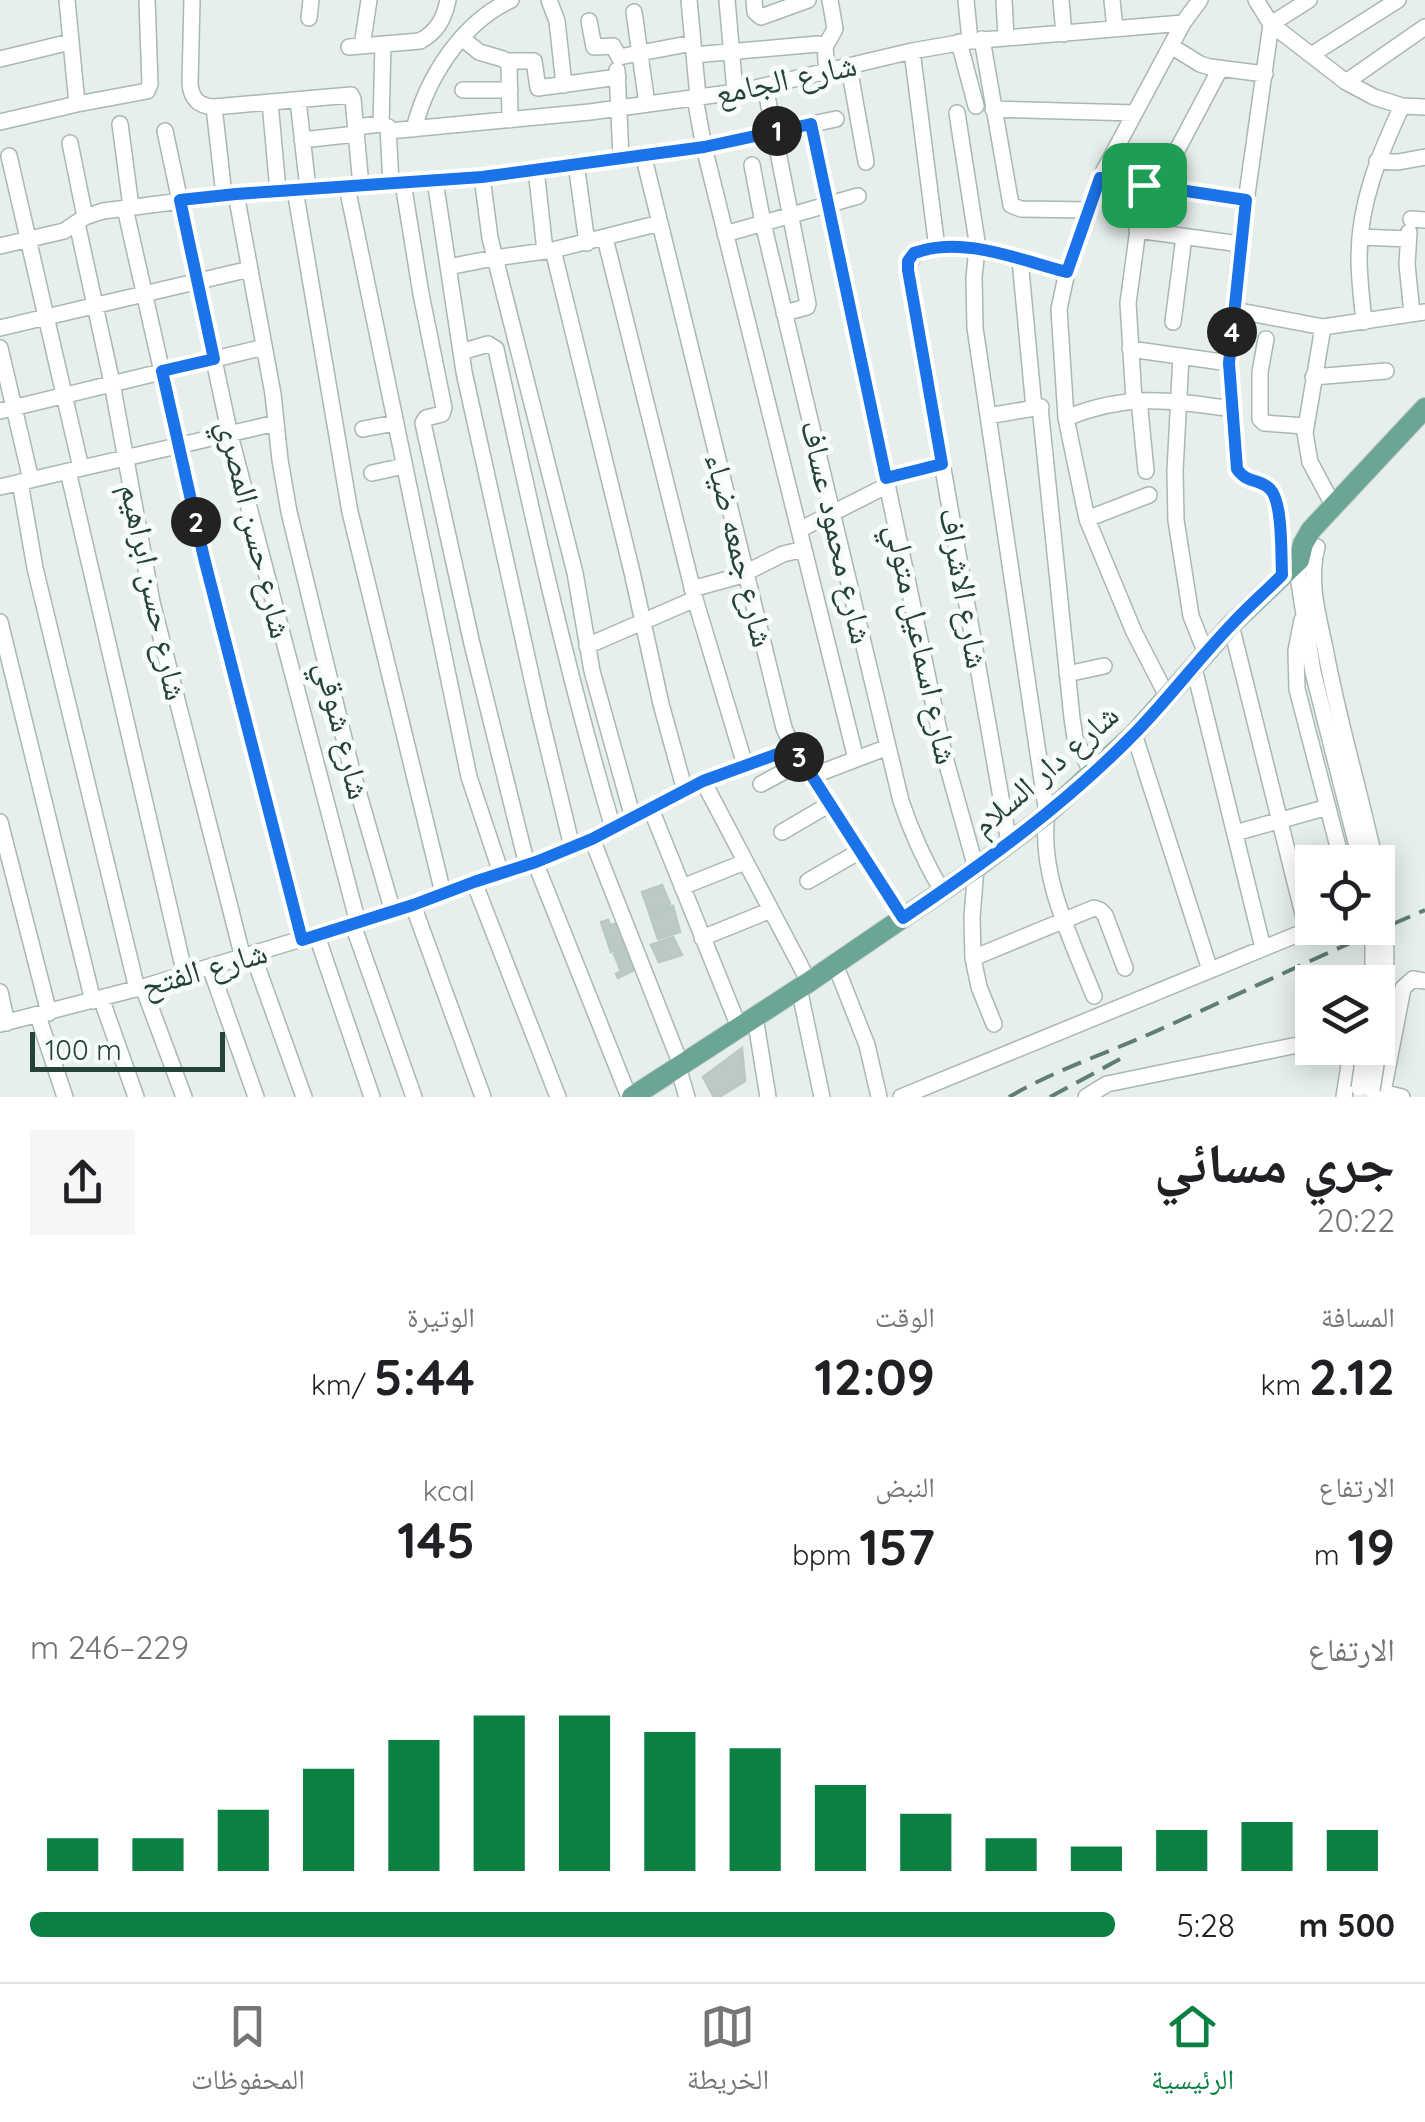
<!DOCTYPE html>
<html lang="ar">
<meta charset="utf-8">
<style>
body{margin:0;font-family:Quicksand,"Noto Naskh Arabic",sans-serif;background:#f6f6f6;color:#202124;direction:rtl;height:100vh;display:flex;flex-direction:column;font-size:38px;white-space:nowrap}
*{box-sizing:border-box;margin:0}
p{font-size:32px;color:#757577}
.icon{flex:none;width:55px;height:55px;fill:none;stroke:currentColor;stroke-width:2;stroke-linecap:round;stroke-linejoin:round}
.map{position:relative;height:1097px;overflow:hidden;direction:ltr}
.details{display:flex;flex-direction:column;background:#fff;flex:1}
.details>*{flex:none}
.tools{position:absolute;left:1295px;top:845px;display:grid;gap:20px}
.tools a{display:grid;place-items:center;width:100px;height:100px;border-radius:0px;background:#fff;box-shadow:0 5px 25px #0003;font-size:50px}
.scale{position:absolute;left:30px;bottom:25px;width:195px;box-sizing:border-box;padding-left:10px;border:5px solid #24423a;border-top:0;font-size:28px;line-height:35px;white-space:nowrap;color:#24423a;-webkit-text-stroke:8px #f7fbf9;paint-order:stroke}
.pin{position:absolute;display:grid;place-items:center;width:85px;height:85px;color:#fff;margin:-42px;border-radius:20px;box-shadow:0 5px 15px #0006}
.km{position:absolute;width:50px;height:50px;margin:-25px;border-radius:50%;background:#222;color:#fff;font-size:28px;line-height:50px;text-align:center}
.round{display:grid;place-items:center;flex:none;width:105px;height:105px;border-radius:0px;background:#f6f6f6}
.head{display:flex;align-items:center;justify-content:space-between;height:170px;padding:0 30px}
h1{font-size:55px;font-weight:700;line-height:75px}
.stats{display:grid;grid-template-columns:repeat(3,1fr);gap:15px;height:170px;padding:10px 30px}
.stats div{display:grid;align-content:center}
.stats b{font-size:50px;font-weight:700}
.stats small{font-size:28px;font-weight:400}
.stats p{font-size:28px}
.chart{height:280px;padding:20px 30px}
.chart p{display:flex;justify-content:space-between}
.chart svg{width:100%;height:180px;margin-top:10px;stroke:#0b8043;stroke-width:6}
ul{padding:0 30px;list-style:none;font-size:32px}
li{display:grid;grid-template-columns:160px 120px 1fr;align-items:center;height:75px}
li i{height:25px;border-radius:12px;background:#0b8043}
.menu{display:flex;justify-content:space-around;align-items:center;height:140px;border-top:2px solid #e0e0e0;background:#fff;font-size:28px;color:#757577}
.menu a{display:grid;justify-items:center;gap:5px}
.menu .active{color:#0b8043}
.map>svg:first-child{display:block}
</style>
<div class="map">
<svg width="1425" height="1097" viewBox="0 0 1425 1097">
<rect width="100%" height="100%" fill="#e6efeb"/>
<path fill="#bbcac4" stroke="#b8c9c2" stroke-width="2.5" d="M662 885 670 904 650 915 642 892Z
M673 906 680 932 658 939 650 915Z
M608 920 610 925 619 923 628 946 611 952 601 922Z
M673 937 682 955 659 962 651 945Z
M628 946 636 969 618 978 616 974 621 971 614 954Z
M742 1048 745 1081 719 1097H714L703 1077Z"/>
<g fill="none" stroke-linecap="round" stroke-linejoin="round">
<g stroke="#a8b8b2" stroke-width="18">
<path id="minor" d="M67 0 77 104
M192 0 190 83C191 99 199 106 214 107L351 95 353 99 361 186
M549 0 557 21 564 85
M689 0 698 97
M727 0 735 92
M754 0 755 12 761 17 808 0
M966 0 970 41
M1004 0 1006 37
M1061 0 1064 34
M1112 0 1115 29
M1256 0 1271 24 1346 82 1374 97 1402 106 1425 107
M634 12 647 104
M309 18 311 0
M589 21 594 47 613 46 619 57 693 43
M462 38 479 52 503 59 509 64 510 120
M982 39 1011 205 1021 209 1088 210
M959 42 976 106
M362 46 369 0
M1171 46 1200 64 1210 67 1265 74
M349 47 420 41C437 32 444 19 448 0
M825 47 835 29 830 0
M912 51 937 248
M694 55 818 44 825 47 827 73
M1311 55 1398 0
M0 59 70 42
M506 61H534L538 88 618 77
M849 67 866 162
M617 70 621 157
M1346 82 1425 27
M765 86 808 304 807 307 784 313
M463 90H510
M695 98 704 147 856 759
M298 100 308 189
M270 102 278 191
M214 107 224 195
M993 109 1135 113
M957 113 978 248
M0 122 77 104 147 91 150 84 147 0
M120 124 131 207
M381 124 383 45
M811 124 944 754 976 868 972 917 973 958 979 987 994 1024
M356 127 381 124 388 127 391 184
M414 129C427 77 462 23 511 0
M165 131 230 435 358 923
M389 131 590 112 743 91 912 51 970 41 1183 23
M302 140 356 134
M70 143 85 217
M643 154 784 728 793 748 903 918
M9 156 81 468
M1377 161 1398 162 1425 157
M576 163 587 243
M752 165 763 223 901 801C912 834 925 862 942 891
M536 169 545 251
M482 177 490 238 575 573 592 671 633 818
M1100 178 1247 200
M435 180 464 372 539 711 572 847
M403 183 421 294 444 408 442 414 426 418 423 423 472 644 527 865
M347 187 469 777 501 873
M1157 188 1220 69
M295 190 350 512 443 893
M236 194 273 394 280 460 289 512 351 767 393 912
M125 208 204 558 302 940
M1411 219 1425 220
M77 223 112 383 152 602 243 958
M1137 230 1240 244
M1409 232 1407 264 1412 314
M725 234 858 196
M1361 237 1408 239
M605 238 695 599 745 765
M0 246 64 231 85 217 103 211 236 194 482 177 704 147 836 119
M977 248 974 278 975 328 1047 814C1038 874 1072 941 1094 996
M553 250 632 572 661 704 685 791
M1020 260 1034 408
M448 267 494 258 553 250 660 223
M1234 310 1323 327 1425 312
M1173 322 1184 237
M1364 322C1362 301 1359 279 1359 258 1359 203 1379 155 1402 106
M1323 327 1305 433 1310 462 1333 505
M0 328 250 269
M1266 339 1260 372V419L1264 423 1305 426
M0 348 31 480
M1130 349 1229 363
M461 352 488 344 496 349C531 510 566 670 613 828
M1181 356 1175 471 1176 520 1191 616 1206 654
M1313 377 1386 371
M1134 400 1128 303 1144 185
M1139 400 1146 471
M1040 407 1072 718 1075 738 1092 774
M0 411 264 347
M988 416 1041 407
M1066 418C1127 393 1169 400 1233 409
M363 429 395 423
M68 471 185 975
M372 473 404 466
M886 478 942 464
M20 482 35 568 137 989
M0 487 276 423
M1087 519 1149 495
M799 530 888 485
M1317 547C1308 581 1318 615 1325 648 1338 720 1360 791 1375 862
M1299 560 1298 576 1313 672 1361 862
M1282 575C1280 555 1283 502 1269 489 1259 478 1247 484 1237 469L1229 363 1240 244 1271 24 1309 0
M692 589 739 576 783 554 804 549
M1302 620 1296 651 1297 689 1342 862
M0 622 93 1001
M1231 625 1307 930
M587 646 695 599
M1194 668 1263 948
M1067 674 1104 666
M1168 698 1134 632 1087 519 1066 418 1059 309 1067 272 1100 178 1183 23 1200 0
M1134 734 1210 970
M812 776 888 747
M703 781 809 982
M761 784 802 762
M651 809 739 1027
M0 822 49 1013
M782 832 830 804
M1235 833 1328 807
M592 839 681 1065
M1009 843 908 270C910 220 1039 265 1067 272
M535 862 629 1097
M808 881 860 851
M474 882 558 1097
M682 887 745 862
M413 905 483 1097
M353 925 414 1097
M317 936 372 1097
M702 938 771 910
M253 955 304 1097
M973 958 1094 908 1100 910 1105 915 1125 968
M835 964 867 1045 879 1097
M210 967 256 1097
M143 987 184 1097
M799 988 822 1097
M0 992 7 1023
M101 998 136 1097
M38 1016 65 1097
M755 1017 768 1097
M0 1024 143 987 413 905 474 882 535 862 592 839 703 781 793 748
M678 1067 687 1097
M1382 1092 1402 1097
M901 1097 1313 928
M1086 1097 1107 1084 1312 1042
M1344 1097 1350 1059 1348 1048
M1382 1097 1403 988 1413 979 1425 981"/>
</g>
<g stroke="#c2cac8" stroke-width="22">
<path id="major" d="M632 1097 809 982 976 868 1047 814 1134 734 1231 625 1299 560 1303 544 1311 530 1425 408"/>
</g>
<use href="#minor" stroke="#fff" stroke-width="15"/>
<use href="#major" stroke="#6aa596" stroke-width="20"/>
<path stroke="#5f7d75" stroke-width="4" stroke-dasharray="20 10" stroke-linecap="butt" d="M1009 1097C1052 1072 1098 1056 1143 1037 1237 995 1330 951 1425 910
M1050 1097 1120 1059"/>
<g stroke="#a8b8b2" stroke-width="18" stroke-linecap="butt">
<path id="minor-bridge" d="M1373 928V982
M1359 1088 1365 1048
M1372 1090C1384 1017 1393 947 1378 874"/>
</g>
<use href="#minor-bridge" stroke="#fff" stroke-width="15"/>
</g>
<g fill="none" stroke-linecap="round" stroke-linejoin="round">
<g stroke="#fff" stroke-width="20">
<path id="route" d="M811 124 886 478 942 464 908 270V261L914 253C963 235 1019 260 1067 272L1100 178 1246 200 1229 363 1237 469C1247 484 1259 478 1270 489 1283 502 1281 555 1282 575 1266 591 1248 607 1233 623 1199 658 1170 697 1136 732 1066 804 986 862 903 918L794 748 703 781 592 839 536 862 474 882 413 905 302 940 204 558 162 371 214 359 180 200 236 194 482 177 704 147Z"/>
</g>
<use href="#route" stroke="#1a73e8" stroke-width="12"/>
</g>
<g text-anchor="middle" stroke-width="10" stroke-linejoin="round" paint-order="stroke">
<g font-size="32" fill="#24423a" stroke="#f7fbf9">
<text transform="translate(786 79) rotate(-12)" y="11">شارع الجامع</text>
<text transform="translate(255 529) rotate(76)" y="11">شارع حسن المصري</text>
<text transform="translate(837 532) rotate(77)" y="11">شارع محمود عساف</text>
<text transform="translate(740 550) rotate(76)" y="11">شارع جمعه ضياء</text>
<text transform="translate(964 588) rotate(80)" y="11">شارع الاشراف</text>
<text transform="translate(154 592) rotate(78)" y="11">شارع حسن ابراهيم</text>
<text transform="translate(922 644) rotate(78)" y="11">شارع اسماعيل متولي</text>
<text transform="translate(343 730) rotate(76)" y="11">شارع شوقي</text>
<text transform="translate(1045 770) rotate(-41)" y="11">شارع دار السلام</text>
<text transform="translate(204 969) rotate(-16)" y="11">شارع الفتح</text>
</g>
</g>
</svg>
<div class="tools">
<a><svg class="icon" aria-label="locate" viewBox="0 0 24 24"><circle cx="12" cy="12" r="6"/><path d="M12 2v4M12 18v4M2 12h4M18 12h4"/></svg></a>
<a><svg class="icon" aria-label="layers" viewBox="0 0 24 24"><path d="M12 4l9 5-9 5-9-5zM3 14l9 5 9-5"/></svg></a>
</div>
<div class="scale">100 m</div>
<div class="pin" style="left:1144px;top:185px;background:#1e9e55"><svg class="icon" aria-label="arrive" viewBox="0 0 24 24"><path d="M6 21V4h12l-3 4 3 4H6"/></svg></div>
<b class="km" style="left:777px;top:131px">1</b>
<b class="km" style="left:196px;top:522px">2</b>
<b class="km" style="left:799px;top:757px">3</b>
<b class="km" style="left:1232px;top:332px">4</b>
</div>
<section class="details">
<div class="head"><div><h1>جري مسائي</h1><p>20:22</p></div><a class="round"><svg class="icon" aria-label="share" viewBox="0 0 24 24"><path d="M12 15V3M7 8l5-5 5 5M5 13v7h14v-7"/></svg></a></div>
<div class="stats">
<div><p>المسافة</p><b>2.12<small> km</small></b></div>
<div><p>الوقت</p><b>12:09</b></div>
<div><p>الوتيرة</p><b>5:44<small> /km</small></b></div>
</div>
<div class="stats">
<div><p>الارتفاع</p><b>19<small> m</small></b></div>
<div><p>النبض</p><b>157<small> bpm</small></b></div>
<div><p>kcal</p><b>145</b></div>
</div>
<div class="chart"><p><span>الارتفاع</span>229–246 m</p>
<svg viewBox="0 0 160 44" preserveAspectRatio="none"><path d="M5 44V36M15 44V36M25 44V29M35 44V19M45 44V12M55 44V6M65 44V6M75 44V10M85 44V14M95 44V23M105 44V30M115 44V36M125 44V38M135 44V34M145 44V32M155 44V34"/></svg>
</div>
<ul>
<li><b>500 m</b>5:28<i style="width:100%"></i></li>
</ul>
</section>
<nav class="menu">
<a class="active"><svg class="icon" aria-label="home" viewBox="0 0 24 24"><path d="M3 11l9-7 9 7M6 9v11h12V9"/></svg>الرئيسية</a>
<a><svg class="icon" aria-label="map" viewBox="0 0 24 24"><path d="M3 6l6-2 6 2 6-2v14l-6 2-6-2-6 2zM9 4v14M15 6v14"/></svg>الخريطة</a>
<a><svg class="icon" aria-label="saved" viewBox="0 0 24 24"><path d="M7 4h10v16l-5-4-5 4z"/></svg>المحفوظات</a>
</nav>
